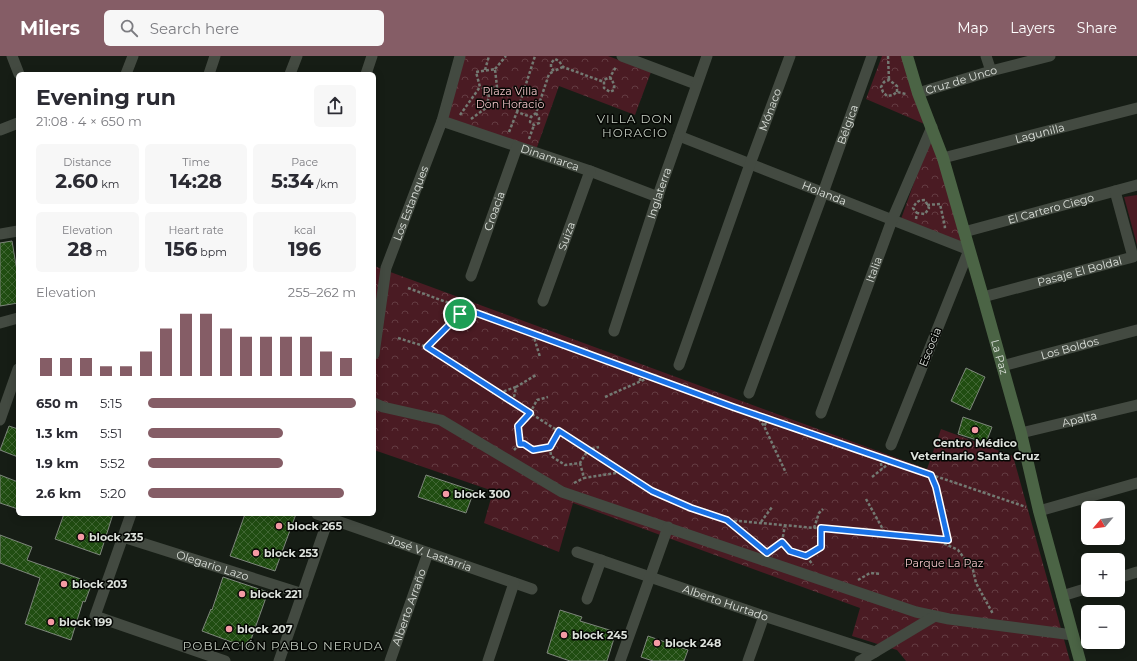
<!DOCTYPE html>
<meta charset="utf-8">
<style>
body{margin:0;font-family:Montserrat,sans-serif;background:#f7f7f7;color:#2b2b33;height:100vh;display:flex;flex-direction:column;font-size:15px;white-space:nowrap}
*{box-sizing:border-box;margin:0}
p{font-size:13px;color:#7c7c81}
.icon{flex:none;width:22px;height:22px;fill:none;stroke:currentColor;stroke-width:2;stroke-linecap:round;stroke-linejoin:round}
.map{position:relative;flex:1;overflow:hidden}
.details{position:absolute;left:16px;top:16px;width:360px;height:444px;display:flex;flex-direction:column;background:#fff;border-radius:6px;box-shadow:0 2px 10px #0003}
.details>*{flex:none}
.needle{width:26px;rotate:241deg}
.controls{position:absolute;left:1081px;top:445px;display:grid;gap:8px}
.controls a{display:grid;place-items:center;width:44px;height:44px;border-radius:6px;background:#fff;box-shadow:0 2px 10px #0003;font-size:20px}
.pin{position:absolute;display:grid;place-items:center;width:34px;height:34px;color:#fff;margin:-17px;border:2px solid #fff;border-radius:50%;box-shadow:0 1px 4px #0007}
.round{display:grid;place-items:center;flex:none;width:42px;height:42px;border-radius:6px;background:#f7f7f7}
.overview{display:flex;align-items:center;justify-content:space-between;height:68px;padding:0 20px}
h1{font-size:22px;font-weight:700;line-height:30px}
.figures{display:grid;grid-template-columns:repeat(3,1fr);gap:6px;height:68px;padding:4px 20px}
.figures div{display:grid;align-content:center;border-radius:6px;background:#f7f7f7;text-align:center}
.figures b{font-size:20px;font-weight:700}
.figures small{font-size:11px;font-weight:400}
.figures p{font-size:11px}
.chart{height:112px;padding:8px 20px}
.chart p{display:flex;justify-content:space-between}
.chart svg{width:100%;height:72px;margin-top:4px;stroke:#855d66;stroke-width:6}
ul{padding:0 20px;list-style:none;font-size:13px}
li{display:grid;grid-template-columns:64px 48px 1fr;align-items:center;height:30px}
li i{height:10px;border-radius:5px;background:#855d66}
header{display:flex;align-items:center;gap:24px;box-sizing:border-box;height:56px;padding:0 20px;background:#855d66;color:#fff}
header strong{font-size:19px}
nav{display:flex;gap:22px;margin-inline-start:auto;font-size:14px}
.search{width:280px;height:36px;background:#f7f7f7;display:flex;align-items:center;gap:10px;box-sizing:border-box;padding:0 14px;border-radius:6px;color:#7c7c81;font-size:15px}
.map>svg:first-child{display:block}
</style>
<header>
<strong>Milers</strong>
<div class="search"><svg class="icon" aria-label="search" viewBox="0 0 24 24"><circle cx="10" cy="10" r="6"/><path d="M15 15l6 6"/></svg>Search here</div>
<nav><a>Map</a><a>Layers</a><a>Share</a></nav>
</header>
<div class="map">
<svg width="1137" height="605" viewBox="0 0 1137 605">
<defs>
<pattern id="park-crowns" width="20" height="18" patternUnits="userSpaceOnUse"><rect width="20" height="18" fill="#4a1b23"/><path d="M2 6a3 3 0 1 1 6 0M12 15a3 3 0 1 1 6 0" fill="none" stroke="#643c42"/></pattern>
<pattern id="building-cross-hatch" width="8" height="8" patternUnits="userSpaceOnUse"><rect width="8" height="8" fill="#204d11"/><path d="M0 0l8 8M0 8l8-8" fill="none" stroke="#406633"/></pattern>
</defs>
<rect width="100%" height="100%" fill="#161d15"/>
<path fill="#4a1b23" d="M1137 139V189L1124 141Z"/>
<path fill="url(#park-crowns)" d="M465 0H608L651 16 635 59 559 30 536 94 445 64Z
M882 0H907L929 70 866 43Z
M931 79 964 188 901 163Z
M374 210 927 413 941 373 1013 400 1070 605H906L897 594 852 580 860 552 573 447 559 496 484 467 493 435 374 394Z"/>
<path fill="url(#building-cross-hatch)" stroke="#7d867b" d="M12 185 18 221V247L0 250V187Z
M966 312 985 321 970 354 951 345Z
M963 361 992 371 986 387 958 378Z
M9 370 18 373V401L0 394Z
M0 419 18 426V453L0 447Z
M426 419 474 435 466 457 418 441Z
M64 458H113L100 499 55 483Z
M245 458H296L275 515 230 500Z
M0 479 32 491 27 504 92 527 85 546 83 545 71 584 25 568 40 522 0 507Z
M223 521 268 536 248 592 202 575 211 553 212 554Z
M560 554 582 561 580 565 616 576 607 605H570L547 597Z
M648 580 688 594 684 605H653L641 601Z"/>
<g fill="none" stroke-linecap="round" stroke-linejoin="round">
<path stroke="#737972" stroke-width="2.5" stroke-dasharray="3 2" stroke-linecap="butt" d="M888 0 889 24
M563 11 554 15 551 12V7L555 3 559 5 563 11 604 26
M495 13 506 0
M485 14 489 0
M612 23 608 22 604 24V32L610 36 614 34C615 29 613 26 610 21L616 11
M897 36V30L889 24 884 26 881 31 883 36 887 40 893 39 897 36 906 38
M517 56 535 0
M536 57 539 62V67L534 69 530 66 531 61 536 57 549 18 554 15
M460 59 480 31 476 16 495 13 497 31 486 33
M471 63 486 52 489 40 486 33 480 31
M509 76 517 56 531 61
M529 83 534 69
M927 149 940 148 945 171H943
M916 163 917 157 913 152C916 146 918 144 925 144L929 152 925 158 917 157
M408 232 733 351 1026 451
M533 278 540 301
M398 282 427 291 652 435 691 452 727 464 948 484 936 431 931 419
M427 291 460 258 473 256
M640 317V325
M499 337 516 331
M605 341 650 321
M513 346 516 331 536 319
M756 359 764 370
M769 363 764 370 786 417
M520 388H524L533 394 550 391 559 375
M550 391 551 400 565 409 580 407 588 394 599 391
M514 394 520 388 517 369 530 357 537 344 548 341
M880 402 882 413
M580 407 584 422 622 416
M872 421 892 405
M574 427 584 422
M866 443 885 477
M727 464 757 489
M761 466 772 451
M814 472 819 457 823 453
M935 483 958 494 973 514 976 527 993 558
M782 486 789 495 806 500 813 509
M770 495 782 486 785 469
M806 500 821 491V472
M858 524 870 517 881 518"/>
<g stroke="#434a41" stroke-width="11">
<path d="M12 0 19 18"/>
<path d="M622 0 696 28"/>
<path d="M986 0 991 15"/>
<path d="M126 18 133 0"/>
<path d="M209 18 215 0"/>
<path d="M290 18 297 0"/>
<path d="M366 18 372 0"/>
<path id="s1" d="M918 37 991 15 1050 0"/>
<path id="s2" d="M442 65 590 115 658 141"/>
<path d="M0 74 18 67"/>
<path id="s3" d="M679 80 969 194 891 389"/>
<path id="s4" d="M943 102 1137 52"/>
<path id="s5" d="M964 176 1137 129"/>
<path d="M0 178 18 175"/>
<path id="s6" d="M471 220 517 91"/>
<path id="s7" d="M983 241 1133 201 1115 135"/>
<path id="s8" d="M543 245 590 115"/>
<path d="M0 267 18 262"/>
<path id="s9" d="M614 275 661 131 707 0"/>
<path id="s10" d="M374 298 386 212 442 65 460 0"/>
<path id="s11" d="M679 309 750 108 790 0"/>
<path id="s12" d="M1002 310 1137 274"/>
<path id="s13" d="M749 337 823 137 872 0"/>
<path d="M374 347 383 351 441 364 562 436 916 556 949 563 1073 579"/>
<path id="s14" d="M821 357 892 164 932 71"/>
<path d="M0 364 18 313"/>
<path id="s15" d="M1021 377 1137 349"/>
<path d="M1039 455 1137 427"/>
<path d="M131 458 95 560 225 605"/>
<path id="s16" d="M317 458 532 533"/>
<path id="s17" d="M123 481 303 538"/>
<path id="s18" d="M577 496 764 560 875 596"/>
<path d="M1118 522 1137 516"/>
<path d="M1062 540 1088 532"/>
<path d="M587 543 601 504"/>
<path d="M279 605 330 458"/>
<path id="s19" d="M390 605 428 497"/>
<path d="M488 605 514 527"/>
<path d="M620 605 668 471"/>
<path d="M748 605 764 560"/>
<path d="M860 605 935 560"/>
</g>
<path stroke="#4b6445" stroke-width="12" id="s20" d="M907 0 918 37 943 102 983 241 1021 377 1039 455 1080 605"/>
</g>
<g fill="none" stroke-linecap="round" stroke-linejoin="round">
<g stroke="#fff" stroke-width="8">
<path id="route" d="M460 251 733 351 931 419 936 431 948 484 821 472V491L806 500 790 495 782 486 767 497 727 464 691 452 652 435 559 375 550 391 533 394 524 388H520L518 370 530 357 427 291 460 258Z"/>
</g>
<use href="#route" stroke="#1a73e8" stroke-width="5"/>
</g>
<g fill="#f49aa4" stroke="#050704" stroke-width="1.5">
<circle cx="975" cy="374" r="4"/>
<circle cx="446" cy="438" r="4"/>
<circle cx="279" cy="470" r="4"/>
<circle cx="81" cy="481" r="4"/>
<circle cx="256" cy="497" r="4"/>
<circle cx="64" cy="528" r="4"/>
<circle cx="242" cy="538" r="4"/>
<circle cx="51" cy="566" r="4"/>
<circle cx="229" cy="573" r="4"/>
<circle cx="564" cy="579" r="4"/>
<circle cx="657" cy="587" r="4"/>
</g>
<g text-anchor="middle" stroke-width="3" stroke-linejoin="round" paint-order="stroke">
<g font-size="11" fill="#dce1db" stroke="#050704">
<text dy="4" stroke="none"><textPath href="#s1" startOffset="45">Cruz de Unco</textPath></text>
<text dy="4" stroke="none"><textPath href="#s11" startOffset="271">Mónaco</textPath></text>
<text dy="4" stroke="none"><textPath href="#s13" startOffset="286">Bélgica</textPath></text>
<text dy="4" stroke="none"><textPath href="#s4" startOffset="100">Lagunilla</textPath></text>
<text dy="4" stroke="none"><textPath href="#s2" startOffset="114">Dinamarca</textPath></text>
<text dy="4" stroke="none"><textPath href="#s9" startOffset="145">Inglaterra</textPath></text>
<text dy="4" stroke="none"><textPath href="#s3" startOffset="156">Holanda</textPath></text>
<text dy="4" stroke="none"><textPath href="#s10" startOffset="156">Los Estanques</textPath></text>
<text dy="4" stroke="none"><textPath href="#s5" startOffset="90">El Cartero Ciego</textPath></text>
<text dy="4" stroke="none"><textPath href="#s6" startOffset="69">Croacia</textPath></text>
<text dy="4" stroke="none"><textPath href="#s8" startOffset="69">Suiza</textPath></text>
<text dy="4" stroke="none"><textPath href="#s14" startOffset="153">Italia</textPath></text>
<text dy="4" stroke="none"><textPath href="#s7" startOffset="100">Pasaje El Boldal</textPath></text>
<text transform="translate(930 291) rotate(-68)" y="4">Escocia</text>
<text dy="4" stroke="none"><textPath href="#s12" startOffset="70">Los Boldos</textPath></text>
<text dy="4" stroke="none"><textPath href="#s20" startOffset="315">La Paz</textPath></text>
<text dy="4" stroke="none"><textPath href="#s15" startOffset="60">Apalta</textPath></text>
<text dy="4" stroke="none"><textPath href="#s16" startOffset="120">José V. Lastarria</textPath></text>
<text dy="4" stroke="none"><textPath href="#s17" startOffset="94">Olegario Lazo</textPath></text>
<text dy="4" stroke="none"><textPath href="#s18" startOffset="157">Alberto Hurtado</textPath></text>
<text dy="4" stroke="none"><textPath href="#s19" startOffset="57">Alberto Arraño</textPath></text>
</g>
<g font-size="11" fill="#f1c3c7" stroke="#050704">
<text x="510" y="39">Plaza Villa<tspan x="510" dy="13">Don Horacio</tspan></text>
<text x="944" y="511">Parque La Paz</text>
</g>
<g font-size="11" font-weight="bold" fill="#dce1db" stroke="#050704" text-anchor="start">
<text x="975" y="391" text-anchor="middle">Centro Médico<tspan x="975" dy="13">Veterinario Santa Cruz</tspan></text>
<text x="454" y="442">block 300</text>
<text x="287" y="474">block 265</text>
<text x="89" y="485">block 235</text>
<text x="264" y="501">block 253</text>
<text x="72" y="532">block 203</text>
<text x="250" y="542">block 221</text>
<text x="59" y="570">block 199</text>
<text x="237" y="577">block 207</text>
<text x="572" y="583">block 245</text>
<text x="665" y="591">block 248</text>
</g>
<g font-size="12" letter-spacing="1" fill="#c3ccc0" stroke="#050704">
<text x="635" y="67">VILLA DON<tspan x="635" dy="14">HORACIO</tspan></text>
<text x="283" y="594">POBLACIÓN PABLO NERUDA</text>
</g>
</g>
</svg>
<div class="controls">
<a><svg class="needle" viewBox="-14 -14 28 28"><path d="M0-13l5 13h-10z" fill="#e53935"/><path d="M0 13l5-13h-10z" fill="#7c7c81"/></svg></a>
<a>+</a>
<a>−</a>
</div>
<div class="pin" style="left:460px;top:258px;background:#1e9e55"><svg class="icon" aria-label="arrive" viewBox="0 0 24 24"><path d="M6 21V4h12l-3 4 3 4H6"/></svg></div>
<section class="details">
<div class="overview"><div><h1>Evening run</h1><p>21:08 · 4 × 650 m</p></div><a class="round"><svg class="icon" aria-label="share" viewBox="0 0 24 24"><path d="M12 15V3M7 8l5-5 5 5M5 13v7h14v-7"/></svg></a></div>
<div class="figures">
<div><p>Distance</p><b>2.60<small> km</small></b></div>
<div><p>Time</p><b>14:28</b></div>
<div><p>Pace</p><b>5:34<small> /km</small></b></div>
</div>
<div class="figures">
<div><p>Elevation</p><b>28<small> m</small></b></div>
<div><p>Heart rate</p><b>156<small> bpm</small></b></div>
<div><p>kcal</p><b>196</b></div>
</div>
<div class="chart"><p><span>Elevation</span>255–262 m</p>
<svg viewBox="0 0 160 44" preserveAspectRatio="none"><path d="M5 44V33M15 44V33M25 44V33M35 44V38M45 44V38M55 44V29M65 44V15M75 44V6M85 44V6M95 44V15M105 44V20M115 44V20M125 44V20M135 44V20M145 44V29M155 44V33"/></svg>
</div>
<ul>
<li><b>650 m</b>5:15<i style="width:100%"></i></li>
<li><b>1.3 km</b>5:51<i style="width:65%"></i></li>
<li><b>1.9 km</b>5:52<i style="width:65%"></i></li>
<li><b>2.6 km</b>5:20<i style="width:94%"></i></li>
</ul>
</section>
</div>
